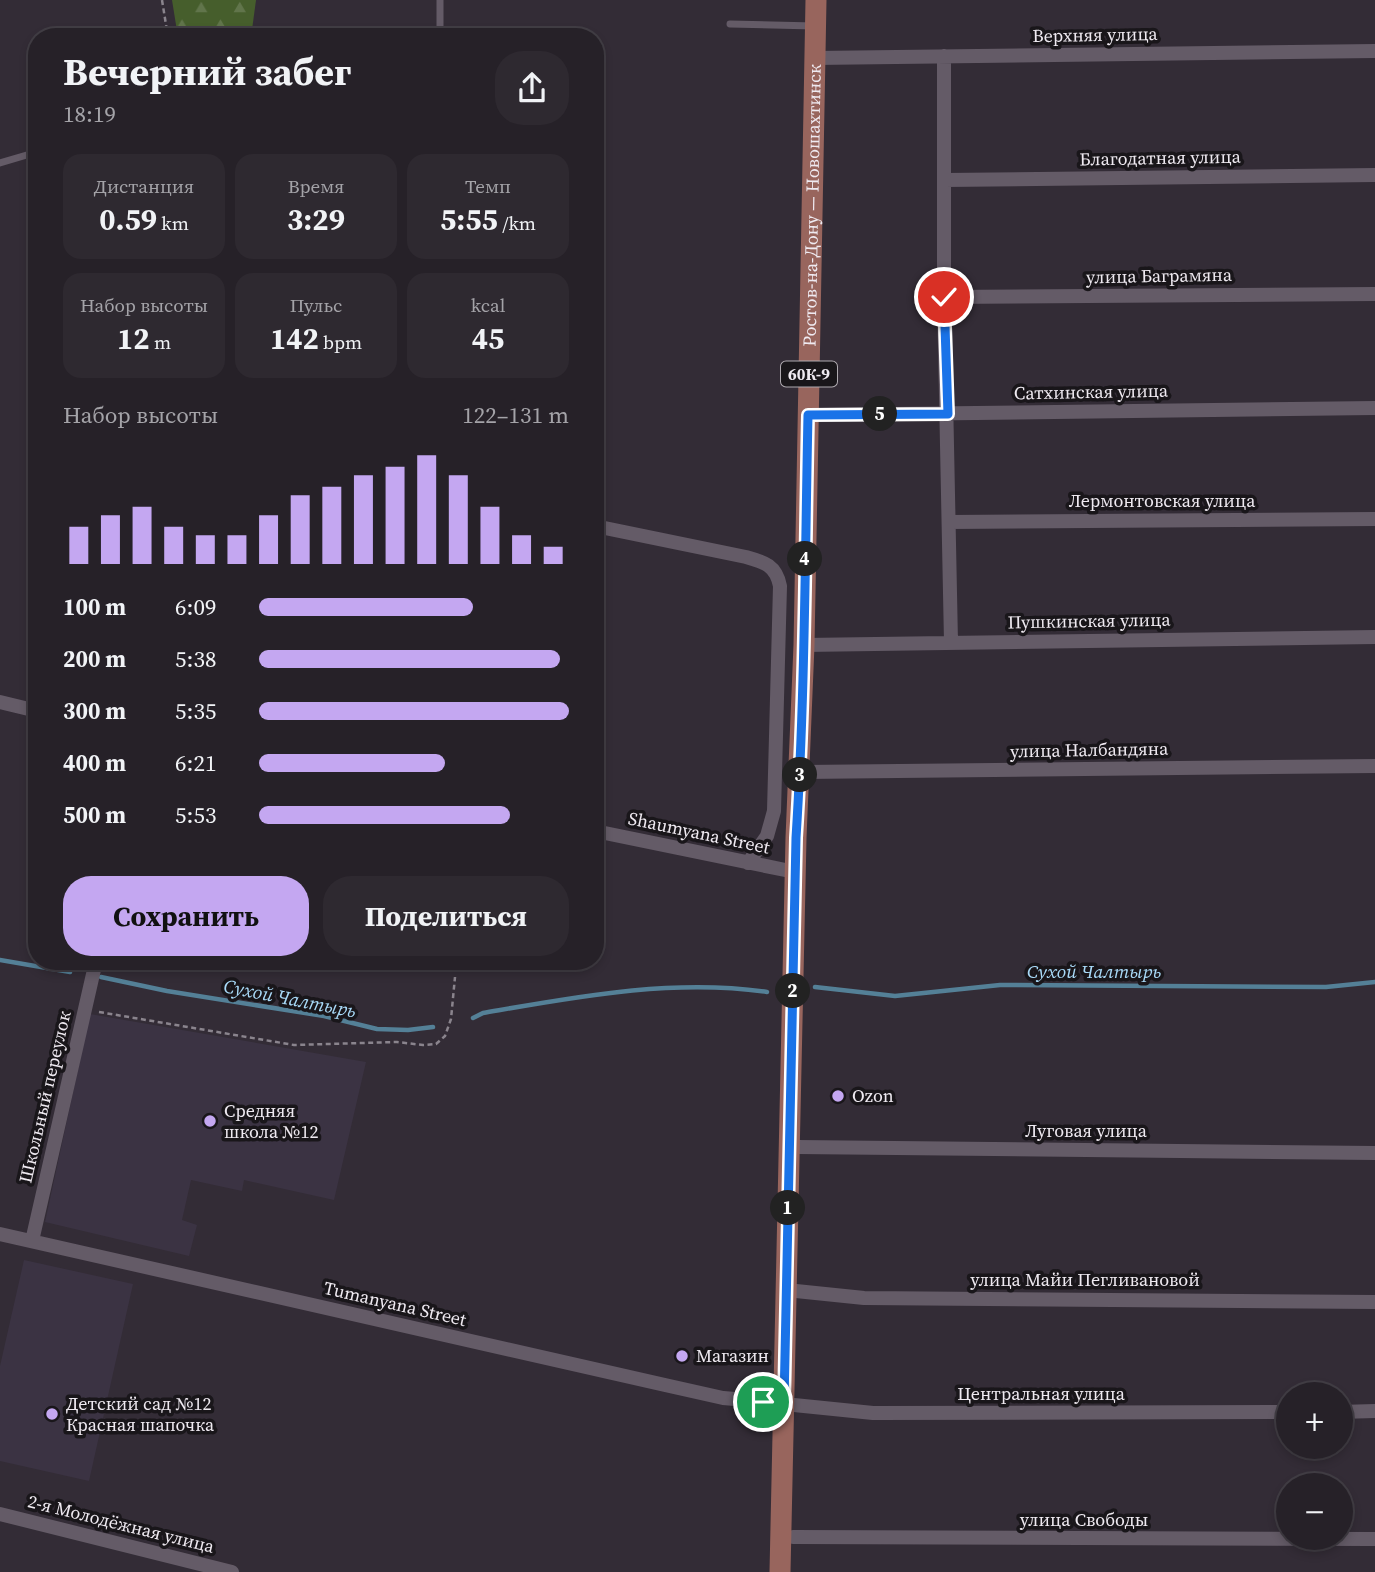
<!DOCTYPE html>
<html lang="ru">
<meta charset="utf-8">
<style>
body{margin:0;font-family:"Source Serif 4",serif;background:#2e2930;color:#f1f3f6;height:100vh;display:flex;flex-direction:column;font-size:26px;white-space:nowrap}
*{box-sizing:border-box;margin:0}
p{font-size:23px;color:#a4a3a8}
.icon{flex:none;width:38px;height:38px;fill:none;stroke:currentColor;stroke-width:2;stroke-linecap:round;stroke-linejoin:round}
.map{position:relative;flex:1;overflow:hidden}
.side{position:absolute;left:28px;top:28px;width:576px;height:942px;display:flex;flex-direction:column;background:#262128;border-radius:28px;box-shadow:0 4px 10px #0003,0 0 0 2px #423e45}
.side>*{flex:none}
.controls{position:absolute;left:1276px;top:1382px;display:grid;gap:14px}
.controls a{display:grid;place-items:center;width:77px;height:77px;border-radius:50%;background:#262128;box-shadow:0 4px 10px #0003,0 0 0 2px #423e45;font-size:35px}
.pin{position:absolute;display:grid;place-items:center;width:60px;height:60px;color:#fff;margin:-30px;border:4px solid #fff;border-radius:50%;box-shadow:0 2px 7px #0007}
.km{position:absolute;width:35px;height:35px;margin:-18px;border-radius:50%;background:#222;color:#fff;font-size:19px;line-height:35px;text-align:center}
.round{display:grid;place-items:center;flex:none;width:74px;height:74px;border-radius:28px;background:#2e2930}
.headline{display:flex;align-items:center;justify-content:space-between;height:119px;padding:0 35px}
h1{font-size:38px;font-weight:700;line-height:52px}
.metrics{display:grid;grid-template-columns:repeat(3,1fr);gap:10px;height:119px;padding:7px 35px}
.metrics div{display:grid;align-content:center;border-radius:18px;background:#2e2930;text-align:center}
.metrics b{font-size:30px;font-weight:700}
.metrics small{font-size:19px;font-weight:400}
.metrics p{font-size:19px}
.chart{height:196px;padding:14px 35px}
.chart p{display:flex;justify-content:space-between}
.chart svg{width:100%;height:126px;margin-top:7px;stroke:#c4a7f1;stroke-width:6}
.primary-button{display:flex;gap:14px;margin-top:auto;padding:14px 35px}
.primary-button a{flex:1;height:80px;border-radius:28px;background:#c4a7f1;color:#111;font-size:28px;font-weight:700;line-height:80px;text-align:center}
.primary-button a+a{background:#2e2930;color:#f1f3f6}
ul{padding:0 35px;list-style:none;font-size:23px}
li{display:grid;grid-template-columns:112px 84px 1fr;align-items:center;height:52px}
li i{height:18px;border-radius:9px;background:#c4a7f1}
.map>svg:first-child{display:block}
</style>
<div class="map">
<svg width="1375" height="1572" viewBox="0 0 1375 1572">
<defs>
<pattern id="forest-firs" width="22" height="20" patternUnits="userSpaceOnUse" patternTransform="scale(1.75)"><rect width="22" height="20" fill="#465e2c"/><path d="M5 1l3.5 6h-7zM16 11l3.5 6h-7z" fill="#61754b"/></pattern>
</defs>
<rect width="100%" height="100%" fill="#332c36"/>
<path fill="#3b3343" d="M90 1014 366 1062 334 1200 244 1180 242 1191 191 1180 182 1220 197 1225 189 1256 45 1222Z
M24 1260 133 1284 89 1481 0 1461V1366Z"/>
<path fill="url(#forest-firs)" d="M172 0H256L251 37H178Z"/>
<g fill="none" stroke-linecap="round" stroke-linejoin="round">
<path stroke="#548097" stroke-width="4.5" d="M0 960 70 972
M101 977 167 991 324 1016 377 1029 408 1030 433 1027
M815 987 895 996 1000 985 1326 987 1375 982
M473 1018 483 1013C575 997 673 978 767 992"/>
<path stroke="#8a848d" stroke-width="2.5" stroke-dasharray="5 3.5" stroke-linecap="butt" d="M162 0 168 37
M99 1012 294 1045 397 1042 423 1045 436 1044 445 1036 451 1019 455 977"/>
<path stroke="#645b67" stroke-width="7" d="M440 0V37
M730 24 815 26
M0 163 37 152"/>
<path stroke="#645b67" stroke-width="14" d="M944 56V297L951 642
M815 58 1375 51
M945 180 1375 175
M944 297 1375 294
M808 415 1375 408
M949 522 1375 519
M595 526 746 557C764 562 776 565 780 586L774 811 767 836 748 863
M804 645 1375 637
M0 702 37 711
M803 772 1375 766
M595 831 795 872
M797 1147 1375 1153
M0 1234 665 1385 723 1398 784 1403
M32 1241 96 961
M796 1291 864 1298 1375 1302
M794 1405 873 1413 1288 1412
M1340 1412 1375 1411
M0 1514 232 1572
M793 1537 1375 1539"/>
<path stroke="#98655d" stroke-width="21" id="s1" d="M780 1572 796 838 804 645 816 0"/>
</g>
<g fill="none" stroke-linecap="round" stroke-linejoin="round">
<g stroke="#fff" stroke-width="14">
<path id="route" d="M763 1402 784 1403 796 838C805 697 805 556 808 415L948 414 944 297"/>
</g>
<use href="#route" stroke="#1a73e8" stroke-width="9"/>
</g>
<g fill="#c4a7f1" stroke="#19161a" stroke-width="2.5">
<circle cx="838" cy="1096" r="7"/>
<circle cx="210" cy="1121" r="7"/>
<circle cx="682" cy="1356" r="7"/>
<circle cx="52" cy="1414" r="7"/>
</g>
<g text-anchor="middle" stroke-width="7" stroke-linejoin="round" paint-order="stroke">
<rect fill="#19161a" stroke="#afaab0" stroke-width="2" x="781" y="361.5" width="56" height="25" rx="5"/>
<g font-size="16" font-weight="bold" fill="#efeaf1">
<text x="809" y="380">60К-9</text>
</g>
<g font-size="18" fill="#efeaf1" stroke="#19161a">
<text transform="translate(1095 35) rotate(-1)" y="6">Верхняя улица</text>
<text transform="translate(1160 158) rotate(-1)" y="6">Благодатная улица</text>
<text dy="6" stroke="none"><textPath href="#s1" startOffset="1367">Ростов-на-Дону — Новошахтинск</textPath></text>
<text transform="translate(1159 276) rotate(-1)" y="6">улица Баграмяна</text>
<text transform="translate(1091 392) rotate(-1)" y="6">Сатхинская улица</text>
<text x="1162" y="507">Лермонтовская улица</text>
<text transform="translate(1089 621) rotate(-1)" y="6">Пушкинская улица</text>
<text transform="translate(1089 750) rotate(-1)" y="6">улица Налбандяна</text>
<text transform="translate(699 833) rotate(12)" y="6">Shaumyana Street</text>
<text transform="translate(45 1097) rotate(-77)" y="6">Школьный переулок</text>
<text x="1086" y="1137">Луговая улица</text>
<text x="1085" y="1286">улица Майи Пегливановой</text>
<text transform="translate(395 1304) rotate(13)" y="6">Tumanyana Street</text>
<text x="1041" y="1400">Центральная улица</text>
<text x="1084" y="1526">улица Свободы</text>
<text transform="translate(121 1524) rotate(14)" y="6">2-я Молодёжная улица</text>
</g>
<g font-size="18" fill="#efeaf1" stroke="#19161a" text-anchor="start">
<text x="852" y="1102">Ozon</text>
<text x="224" y="1117">Средняя<tspan x="224" dy="21">школа №12</tspan></text>
<text x="696" y="1362">Магазин</text>
<text x="66" y="1410">Детский сад №12<tspan x="66" dy="21">Красная шапочка</tspan></text>
</g>
<g font-size="19" font-style="italic" fill="#a9daf8" stroke="#19161a">
<text x="1094" y="978">Сухой Чалтырь</text>
<text transform="translate(290 998) rotate(11)" y="7">Сухой Чалтырь</text>
</g>
</g>
</svg>
<div class="controls">
<a>+</a>
<a>−</a>
</div>
<div class="pin" style="left:763px;top:1402px;background:#1e9e55"><svg class="icon" aria-label="arrive" viewBox="0 0 24 24"><path d="M6 21V4h12l-3 4 3 4H6"/></svg></div>
<div class="pin" style="left:944px;top:297px;background:#d93025"><svg class="icon" aria-label="check" viewBox="0 0 24 24"><path d="M5 12l5 5 9-10"/></svg></div>
<b class="km" style="left:788px;top:1208px">1</b>
<b class="km" style="left:793px;top:991px">2</b>
<b class="km" style="left:800px;top:775px">3</b>
<b class="km" style="left:805px;top:559px">4</b>
<b class="km" style="left:880px;top:414px">5</b>
<section class="side">
<div class="headline"><div><h1>Вечерний забег</h1><p>18:19</p></div><a class="round"><svg class="icon" aria-label="share" viewBox="0 0 24 24"><path d="M12 15V3M7 8l5-5 5 5M5 13v7h14v-7"/></svg></a></div>
<div class="metrics">
<div><p>Дистанция</p><b>0.59<small> km</small></b></div>
<div><p>Время</p><b>3:29</b></div>
<div><p>Темп</p><b>5:55<small> /km</small></b></div>
</div>
<div class="metrics">
<div><p>Набор высоты</p><b>12<small> m</small></b></div>
<div><p>Пульс</p><b>142<small> bpm</small></b></div>
<div><p>kcal</p><b>45</b></div>
</div>
<div class="chart"><p><span>Набор высоты</span>122–131 m</p>
<svg viewBox="0 0 160 44" preserveAspectRatio="none"><path d="M5 44V31M15 44V27M25 44V24M35 44V31M45 44V34M55 44V34M65 44V27M75 44V20M85 44V17M95 44V13M105 44V10M115 44V6M125 44V13M135 44V24M145 44V34M155 44V38"/></svg>
</div>
<ul>
<li><b>100 m</b>6:09<i style="width:69%"></i></li>
<li><b>200 m</b>5:38<i style="width:97%"></i></li>
<li><b>300 m</b>5:35<i style="width:100%"></i></li>
<li><b>400 m</b>6:21<i style="width:60%"></i></li>
<li><b>500 m</b>5:53<i style="width:81%"></i></li>
</ul>
<div class="primary-button"><a>Сохранить</a><a>Поделиться</a></div>
</section>
</div>
